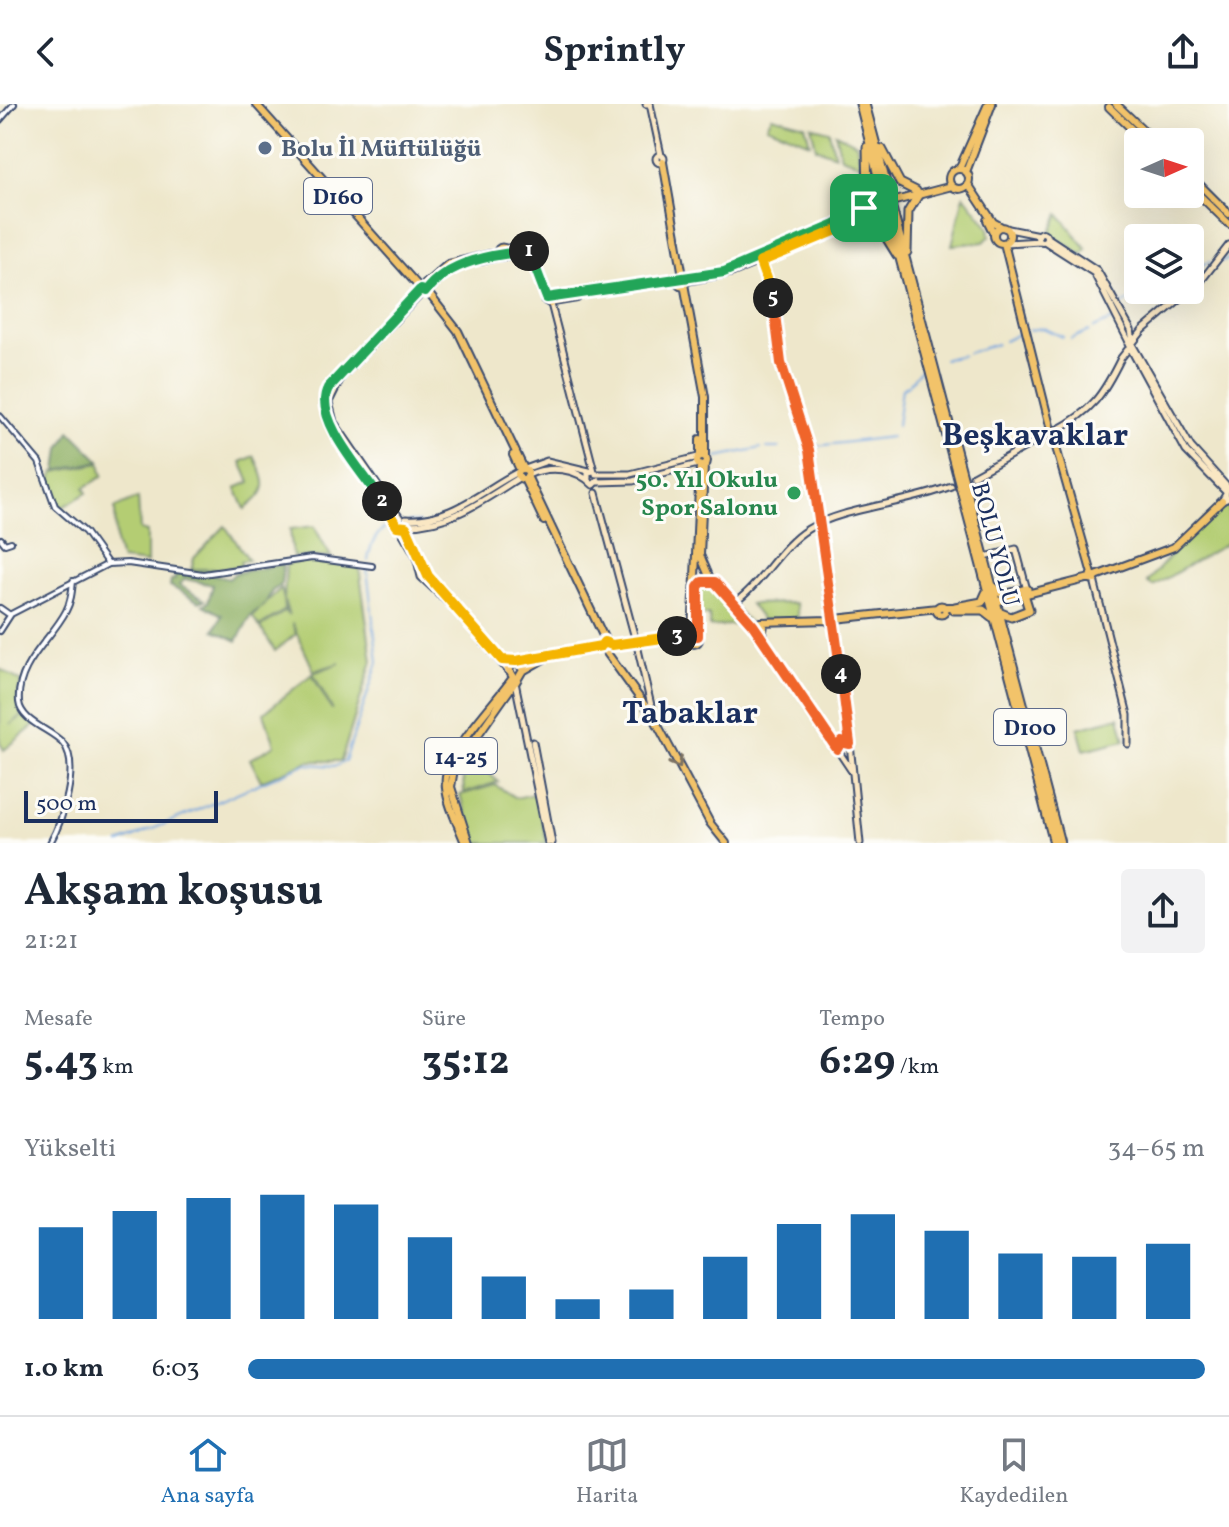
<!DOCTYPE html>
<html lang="tr">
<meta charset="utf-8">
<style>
body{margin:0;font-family:Vollkorn,serif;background:#f2f2f3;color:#1f2937;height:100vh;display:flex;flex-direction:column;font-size:30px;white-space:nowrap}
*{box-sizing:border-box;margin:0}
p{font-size:26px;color:#747a83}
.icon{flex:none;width:44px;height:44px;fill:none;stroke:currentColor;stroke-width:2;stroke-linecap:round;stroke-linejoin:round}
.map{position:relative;height:739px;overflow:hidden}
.details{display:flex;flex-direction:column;background:#fff;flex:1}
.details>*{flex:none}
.needle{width:52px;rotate:87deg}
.fabs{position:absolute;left:1124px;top:24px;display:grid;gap:16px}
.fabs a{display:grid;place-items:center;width:80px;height:80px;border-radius:8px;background:#fff;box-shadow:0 8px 32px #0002;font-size:40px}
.scale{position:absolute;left:24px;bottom:20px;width:194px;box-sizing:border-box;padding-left:8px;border:4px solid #1b2f5e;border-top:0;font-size:22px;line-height:28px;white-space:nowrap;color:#1b2f5e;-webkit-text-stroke:6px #fdfcf7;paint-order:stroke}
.pin{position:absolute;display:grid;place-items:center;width:68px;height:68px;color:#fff;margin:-34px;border-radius:16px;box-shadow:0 4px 12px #0006}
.km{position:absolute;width:40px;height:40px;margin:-20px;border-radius:50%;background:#222;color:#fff;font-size:22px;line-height:40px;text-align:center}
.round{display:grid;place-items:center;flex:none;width:84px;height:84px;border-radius:8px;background:#f2f2f3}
.head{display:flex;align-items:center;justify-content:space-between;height:136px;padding:0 24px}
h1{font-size:44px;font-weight:700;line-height:60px}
.metrics{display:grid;grid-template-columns:repeat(3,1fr);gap:12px;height:136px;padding:8px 24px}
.metrics div{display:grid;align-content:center}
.metrics b{font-size:40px;font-weight:700}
.metrics small{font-size:22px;font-weight:400}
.metrics p{font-size:22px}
.chart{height:224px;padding:16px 24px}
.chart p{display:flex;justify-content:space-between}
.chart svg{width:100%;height:144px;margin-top:8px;stroke:#1f6fb2;stroke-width:6}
ul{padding:0 24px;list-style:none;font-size:26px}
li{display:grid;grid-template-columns:128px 96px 1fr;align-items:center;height:60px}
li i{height:20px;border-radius:10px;background:#1f6fb2}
header{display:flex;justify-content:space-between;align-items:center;height:104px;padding:0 24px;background:#fff;font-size:36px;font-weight:700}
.tab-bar{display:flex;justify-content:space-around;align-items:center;height:112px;border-top:2px solid #e0e1e3;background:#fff;font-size:22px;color:#747a83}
.tab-bar a{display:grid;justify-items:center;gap:4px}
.tab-bar .current{color:#1f6fb2}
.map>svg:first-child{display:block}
</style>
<header><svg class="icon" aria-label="back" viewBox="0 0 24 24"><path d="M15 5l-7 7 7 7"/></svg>Sprintly<svg class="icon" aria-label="share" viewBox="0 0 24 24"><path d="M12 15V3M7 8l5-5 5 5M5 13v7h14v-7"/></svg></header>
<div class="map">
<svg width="1229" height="739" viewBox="0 0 1229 739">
<rect width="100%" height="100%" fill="#fdfcf7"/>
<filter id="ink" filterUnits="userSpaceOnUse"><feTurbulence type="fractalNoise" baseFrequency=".0125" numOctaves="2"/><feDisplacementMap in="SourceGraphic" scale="16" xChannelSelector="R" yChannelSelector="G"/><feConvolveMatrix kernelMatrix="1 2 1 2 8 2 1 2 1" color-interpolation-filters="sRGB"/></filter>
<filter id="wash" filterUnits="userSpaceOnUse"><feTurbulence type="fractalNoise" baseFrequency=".006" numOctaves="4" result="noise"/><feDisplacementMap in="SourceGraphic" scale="32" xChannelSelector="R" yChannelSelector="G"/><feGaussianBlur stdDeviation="1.8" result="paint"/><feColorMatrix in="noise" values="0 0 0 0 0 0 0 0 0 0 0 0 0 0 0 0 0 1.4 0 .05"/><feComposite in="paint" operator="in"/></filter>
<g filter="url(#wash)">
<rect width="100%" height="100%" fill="#eee7cb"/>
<path fill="#b4cd73" stroke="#687e68" stroke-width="2" d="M772 12 805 21 810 39 767 22Z
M811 22 829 27 835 51 816 44Z
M835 29 856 39 861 60 841 53Z
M964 91 989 123 990 132 984 138 952 141Z
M1059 110 1087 145 1082 150 1050 130Z
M254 352C266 378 272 386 245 405L236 384 250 378 241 358Z
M100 359 103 372 84 384 87 389 61 404 49 378 55 368Z
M138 394 140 426 147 428V459L121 456 116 438 115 404Z
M1226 396H1229V438L1153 482 1147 478 1196 423Z
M225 422 249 456 241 457V463L191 466 194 454Z
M314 422 331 453H293L290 425Z
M308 457 359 463 372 557 341 657H309L261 677 250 655 275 641 264 609 312 570 331 605H332L313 569 340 559 314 567 292 519 296 530 275 547 260 523 286 507 289 512 284 496 285 506 259 522 252 512 281 484 284 496 286 460Z
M706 478 713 479 749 519 710 523 709 511H700L699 488Z
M796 499 798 515 762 516 750 500Z
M0 565 22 578 17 593 22 611 10 621 24 611 35 621 4 646 0 639Z
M1119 613 1125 636 1084 646 1078 624Z
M476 656 498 678 464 689 463 674 455 673 461 657 468 663Z
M495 681 516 694 533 690 537 695 547 739H475L460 691Z"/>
<path fill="#8fb065" stroke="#557062" stroke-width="2" d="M70 327 100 357 57 367 60 344Z
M283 460 281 481 272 487 264 502 251 511 237 537 214 526 222 511 203 501 208 498 213 481 185 475 179 481 204 496 199 498 170 482 171 476 175 475V467L193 469 192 465H215L210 470 229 475 235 469Z"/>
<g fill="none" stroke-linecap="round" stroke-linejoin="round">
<path stroke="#73a5de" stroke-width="2" d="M1221 157 1229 155
M1190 164 1210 158
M1122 201 1149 186
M1094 224 1115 215
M1029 226 1043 224 1063 233
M1071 235 1089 227
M1004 237 1022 228
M968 249 997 240
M944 255 963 251
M910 279 920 266
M897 321 902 284 908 281
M817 342 891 333
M767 344H779
M717 353 761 344
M539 363H560
M603 374 635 372 693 357
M481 395 491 386
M408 418H419
M368 457C370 440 377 426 393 419
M120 739 305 660 336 662 345 657 378 558 367 465"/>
</g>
</g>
<g filter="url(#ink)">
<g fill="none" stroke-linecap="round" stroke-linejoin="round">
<g stroke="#3b4b6e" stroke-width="8">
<path id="tertiary" d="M0 16 14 0
M0 312 39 358 55 402 85 428 108 460
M1 435 5 440 11 438
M0 504 10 511
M0 527 11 510 108 460 128 459 203 470 312 454 372 462
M50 739C62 718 81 661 63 639 52 626 21 618 19 598 16 560 51 536 66 507 71 498 72 488 73 477"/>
</g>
<g stroke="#3b4b6e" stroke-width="9">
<path id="secondary" d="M646 0H650L661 51
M656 55a4 4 0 1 1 8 0a4 4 0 1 1-8 0Z
M1004 124 1039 131
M1037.5 133a4.5 4.5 0 1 1 9 0a4.5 4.5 0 1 1-9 0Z
M1047 133 1097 166 1131 226 1133 238
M1044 137 1094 169 1129 238
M1005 139 1040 137
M760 158 777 204 781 259 809 346 831 513
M551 200 594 367
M385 227 423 188
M378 234 341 274 329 298 334 318 400 414
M1128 240 1186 347 1226 388
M1133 242 1191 343 1229 385
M1121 254 1143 226 1201 177 1229 141
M1055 327C1092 307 1103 291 1121 254
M525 365 547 357 589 367
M596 370H630L698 353
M528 371C549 361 577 364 593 381L598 376
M973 372 1049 330
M588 374V368L594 367
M598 378 633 377 698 360
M596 389 636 538
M1226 390 1222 397 1229 394
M406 415C450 418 481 387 518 368
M396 418 332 324 324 295 345 263 420 186
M407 421C451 421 484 396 520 373
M406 423 413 438
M400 425 416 452 421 473 457 507 508 567
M985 453 1016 445 1027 486
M420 454 428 472 460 506 499 554 513 558
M1094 476 1128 611V640
M738 496C765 476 779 443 808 425 844 403 908 400 951 382
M833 521 846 600 860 739
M758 527 853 669
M637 541 653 610
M515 578 548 739
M533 638 552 739"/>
</g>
<g stroke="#3b4b6e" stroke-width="10">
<path id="primary" d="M256 0 420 184
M1116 0 1156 38
M1109 3 1145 38
M663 58 683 172
M959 65 988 0
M949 75a10 10 0 1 1 20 0a10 10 0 1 1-20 0Z
M966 68 992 0
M1190 71 1229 110
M968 80 993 118 1002 123
M1190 82 1229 120
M868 113 880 101 952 82
M987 116 994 130
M994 131a8 8 0 1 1 16 0a8 8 0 1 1-16 0Z
M830 123 858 107
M528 143a5 5 0 1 1 10 0a5 5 0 1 1-10 0Z
M1004 139 1051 326
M497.5 148a4.5 4.5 0 1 1 9 0a4.5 4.5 0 1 1-9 0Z
M506 145 528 141
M532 148 547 194
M505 152 528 146
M481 157 501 152
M746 159 816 130
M677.5 177a4.5 4.5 0 1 1 9 0a4.5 4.5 0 1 1-9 0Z
M686 177 733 168 862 115
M684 180 705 293V353
M423 182 448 160 498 148
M426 185 458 161
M426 186 458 227 524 365
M549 193 553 195 551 200 546 197Z
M552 194 678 174
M553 198 577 194
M1055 326V331L1051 332 1049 327Z
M1053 333 1092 470
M513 351 520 366
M697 357a5 5 0 1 1 10 0a5 5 0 1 1-10 0Z
M700 352V335
M700 361 695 473 702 478 709 472 700 451 704 362
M518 370a5 5 0 1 1 10 0a5 5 0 1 1-10 0Z
M527 372 607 540
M525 377 544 417
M1091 470 1096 472 1095 476 1090 475Z
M1096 472 1174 443 1222 397
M708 477 717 480 755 524
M999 497 1090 474
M936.5 506a4.5 4.5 0 1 1 9 0a4.5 4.5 0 1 1-9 0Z
M943 503H960
M832 513 836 516 832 521 828 517Z
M835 515 938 504
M764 520 763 527 756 526 760 518 828 516
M692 530 695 473
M689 535a5 5 0 1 1 10 0a5 5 0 1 1-10 0Z
M691 531 612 541 604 538 602 542 654 614 710 719 726 739
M516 557 602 542
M517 557 523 566 516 578 508 565Z
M523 567 544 555
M465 739C458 720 443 693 446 673 451 643 494 600 512 575
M469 739 451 683 454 665 513 581"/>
</g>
<g stroke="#3b4b6e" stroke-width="11">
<path id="trunk" d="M860 0 883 92
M865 0 889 90
M877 44 882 45 900 79 916 87
M863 104 868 94 867 43
M892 104 1060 739
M887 105 1054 739
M867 113 876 117 897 151
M907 148 908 108 919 90
M994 483 1003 491 1027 485
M955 503 982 498 986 489
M954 506H983L992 513
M1001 509 1011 513 1029 506 1024 490"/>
</g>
<use href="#tertiary" stroke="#fff" stroke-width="4"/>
<use href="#secondary" stroke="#fae7c3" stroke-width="5"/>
<use href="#primary" stroke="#f2c36a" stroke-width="6"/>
<use href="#trunk" stroke="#f2c36a" stroke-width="7"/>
<g stroke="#3b4b6e" stroke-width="11" stroke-linecap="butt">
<path id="trunk-bridge" d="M889 90 892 104
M883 92 887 105"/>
</g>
<use href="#trunk-bridge" stroke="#f2c36a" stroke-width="7"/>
</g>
<defs><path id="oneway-chevron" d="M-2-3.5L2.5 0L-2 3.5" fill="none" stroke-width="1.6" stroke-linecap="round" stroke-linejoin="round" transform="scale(2)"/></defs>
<use stroke="#7c7263" href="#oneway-chevron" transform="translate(677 659) rotate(62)"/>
</g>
<g fill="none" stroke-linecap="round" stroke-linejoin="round" filter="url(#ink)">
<g stroke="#fff" stroke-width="16">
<path id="split-1" d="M529 147 547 194 724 168 835 121 864 104"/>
</g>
<g stroke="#fff" stroke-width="16">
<path id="split-2" d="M382 397C365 371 312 314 328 284L420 186 425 188C447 157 494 150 529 147"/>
</g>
<g stroke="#fff" stroke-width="16">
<path id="split-3" d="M382 397 397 422 406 423 428 472 502 556 516 557 601 542 604 538 612 541 677 532"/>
</g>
<g stroke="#fff" stroke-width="16">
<path id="split-4" d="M677 532H698V483L702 478H715L753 521 837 645 841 638 850 640 841 570"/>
</g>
<g stroke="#fff" stroke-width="16">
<path id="split-5" d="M773 194 781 259 809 346 841 570"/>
</g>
<g stroke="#fff" stroke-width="16">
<path id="split-6" d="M773 194 760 158 866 114 868 107 864 104"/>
</g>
<use href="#split-1" stroke="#22a559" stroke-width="10"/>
<use href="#split-2" stroke="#22a559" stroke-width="10"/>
<use href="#split-3" stroke="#f5b400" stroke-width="10"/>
<use href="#split-4" stroke="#f0652b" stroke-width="10"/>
<use href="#split-5" stroke="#f0652b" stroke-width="10"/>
<use href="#split-6" stroke="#f5b400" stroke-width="10"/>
</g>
<circle fill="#5c6f8a" stroke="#fdfcf7" stroke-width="3" cx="265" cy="44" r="8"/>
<circle fill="#2e9e5b" stroke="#fdfcf7" stroke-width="3" cx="794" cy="389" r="8"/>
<g text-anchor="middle" stroke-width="6" stroke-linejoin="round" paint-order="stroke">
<g fill="#fdfcf7" stroke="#5f6c8c" stroke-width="2">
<rect x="304" y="74" width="68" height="36" rx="6"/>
<rect x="994" y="605" width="72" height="36" rx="6"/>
<rect x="425" y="634" width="72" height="36" rx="6"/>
</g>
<g font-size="22" font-weight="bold" fill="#1b2f5e">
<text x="338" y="100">D160</text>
<text x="1030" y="631">D100</text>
<text x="461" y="660">14-25</text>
</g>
<g font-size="24" font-weight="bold" fill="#4e5e75" stroke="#fdfcf7" text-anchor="start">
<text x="281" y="52">Bolu İl Müftülüğü</text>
</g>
<g font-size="24" font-weight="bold" fill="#27864d" stroke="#fdfcf7" text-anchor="end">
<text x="778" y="383">50. Yıl Okulu<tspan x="778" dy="28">Spor Salonu</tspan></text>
</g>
<g font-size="24" fill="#1b2f5e" stroke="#fdfcf7">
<text transform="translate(996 440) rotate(75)" y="8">BOLU YOLU</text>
</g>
<g font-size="32" font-weight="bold" fill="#1b2f5e" stroke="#fdfcf7">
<text x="1035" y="341">Beşkavaklar</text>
<text x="690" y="619">Tabaklar</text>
</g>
</g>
</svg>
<div class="fabs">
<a><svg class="needle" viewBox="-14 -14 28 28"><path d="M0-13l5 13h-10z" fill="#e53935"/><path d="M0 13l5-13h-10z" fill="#747a83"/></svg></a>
<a><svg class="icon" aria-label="layers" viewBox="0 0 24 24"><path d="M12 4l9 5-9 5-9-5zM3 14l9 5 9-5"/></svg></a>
</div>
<div class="scale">500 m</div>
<div class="pin" style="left:864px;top:104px;background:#1e9e55"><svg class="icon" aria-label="arrive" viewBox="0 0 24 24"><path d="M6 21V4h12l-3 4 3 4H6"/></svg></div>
<b class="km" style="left:529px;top:147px">1</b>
<b class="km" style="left:382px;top:397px">2</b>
<b class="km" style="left:677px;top:532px">3</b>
<b class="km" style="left:841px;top:570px">4</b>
<b class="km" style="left:773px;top:194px">5</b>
</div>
<section class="details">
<div class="head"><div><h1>Akşam koşusu</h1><p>21:21</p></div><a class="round"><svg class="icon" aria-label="share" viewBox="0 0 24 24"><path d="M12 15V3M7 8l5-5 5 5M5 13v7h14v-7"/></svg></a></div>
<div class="metrics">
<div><p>Mesafe</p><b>5.43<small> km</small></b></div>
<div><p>Süre</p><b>35:12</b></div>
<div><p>Tempo</p><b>6:29<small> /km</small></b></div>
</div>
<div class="chart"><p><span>Yükselti</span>34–65 m</p>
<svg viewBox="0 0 160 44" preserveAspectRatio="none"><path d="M5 44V16M15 44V11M25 44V7M35 44V6M45 44V9M55 44V19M65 44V31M75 44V38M85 44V35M95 44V25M105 44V15M115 44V12M125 44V17M135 44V24M145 44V25M155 44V21"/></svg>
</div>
<ul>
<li><b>1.0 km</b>6:03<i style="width:100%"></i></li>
</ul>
</section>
<nav class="tab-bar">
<a class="current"><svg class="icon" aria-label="home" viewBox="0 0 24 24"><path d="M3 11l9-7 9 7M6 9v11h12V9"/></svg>Ana sayfa</a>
<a><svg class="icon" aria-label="map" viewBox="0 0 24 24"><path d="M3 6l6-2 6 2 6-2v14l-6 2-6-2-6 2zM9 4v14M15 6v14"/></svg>Harita</a>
<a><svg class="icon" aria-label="saved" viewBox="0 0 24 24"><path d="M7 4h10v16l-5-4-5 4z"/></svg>Kaydedilen</a>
</nav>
